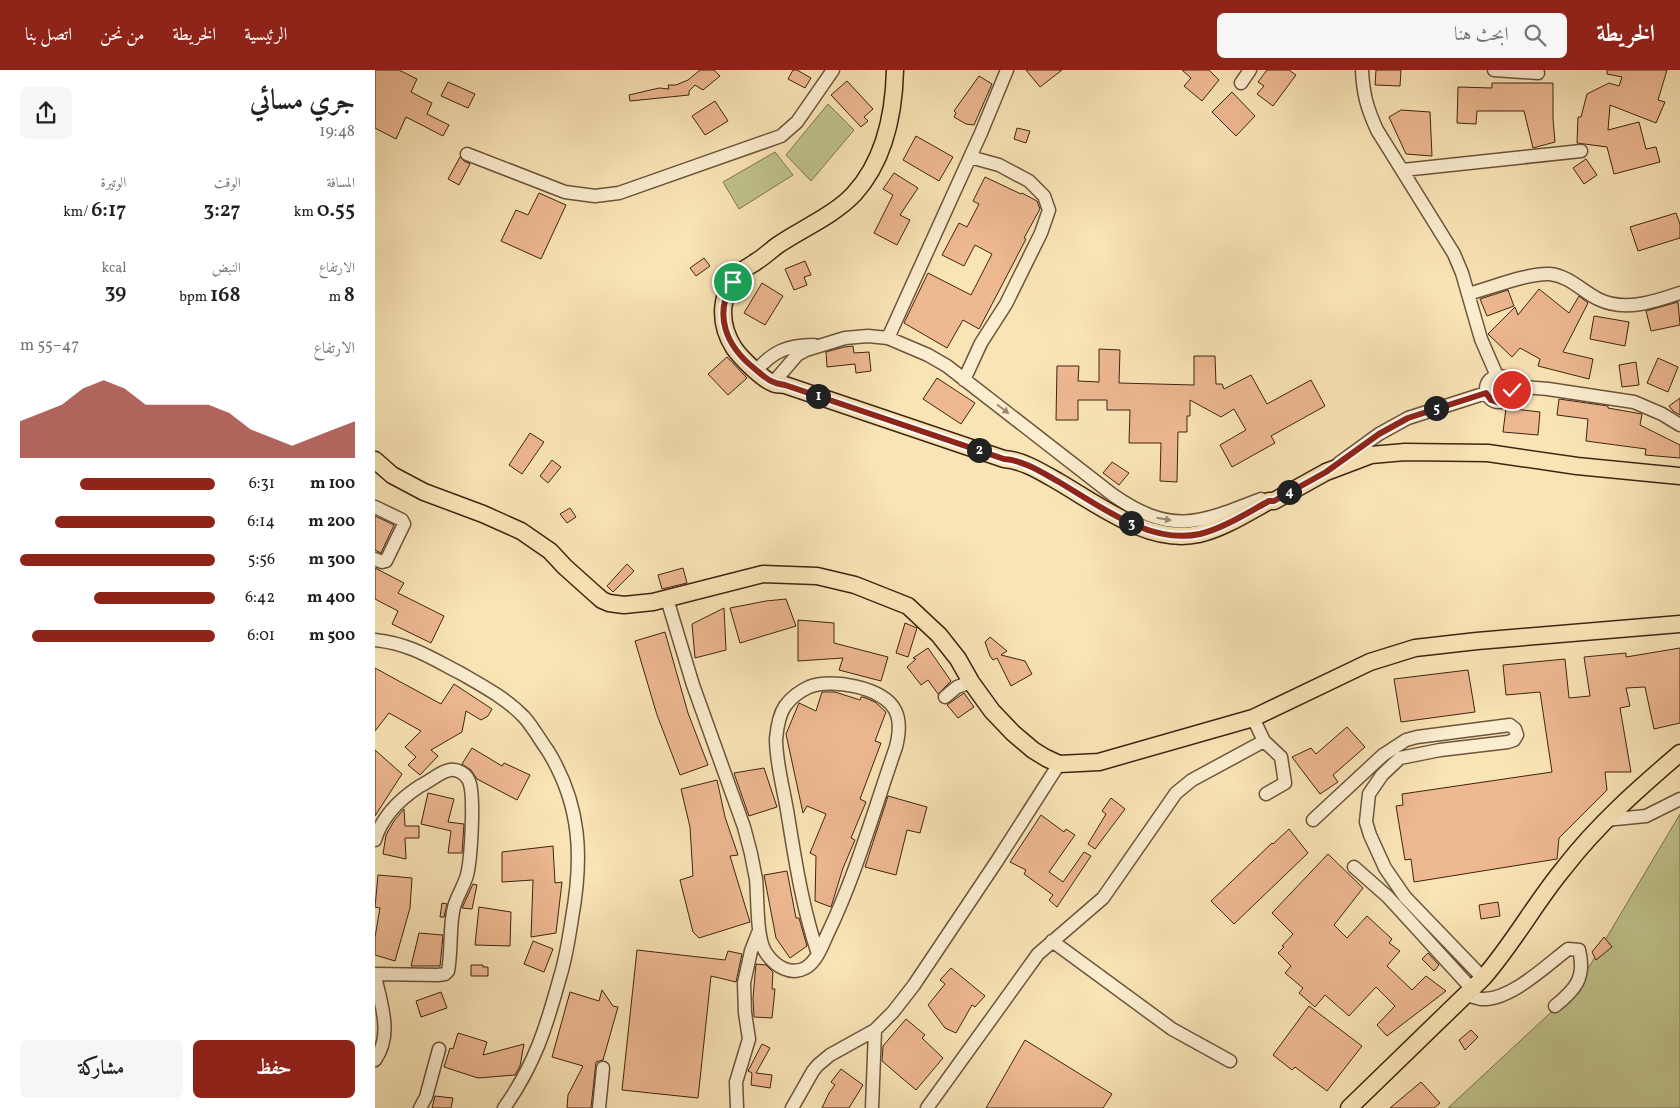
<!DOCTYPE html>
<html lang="ar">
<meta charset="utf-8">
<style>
body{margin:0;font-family:Vollkorn,Amiri,serif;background:#f6f6f6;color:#202124;direction:rtl;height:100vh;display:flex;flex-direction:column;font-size:19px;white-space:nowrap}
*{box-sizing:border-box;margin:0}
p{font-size:16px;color:#757577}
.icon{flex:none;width:28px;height:28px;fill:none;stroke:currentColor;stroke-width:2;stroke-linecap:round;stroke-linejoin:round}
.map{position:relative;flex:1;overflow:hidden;direction:ltr}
.drawer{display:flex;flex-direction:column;background:#fff;width:375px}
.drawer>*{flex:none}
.pin{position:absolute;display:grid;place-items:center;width:42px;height:42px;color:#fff;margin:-21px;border:2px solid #fff;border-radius:50%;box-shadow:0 1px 5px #0007}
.km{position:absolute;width:25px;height:25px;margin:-12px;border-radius:50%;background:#222;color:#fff;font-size:14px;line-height:25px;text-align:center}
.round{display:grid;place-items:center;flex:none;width:52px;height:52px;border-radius:8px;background:#f6f6f6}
.head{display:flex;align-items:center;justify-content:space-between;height:85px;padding:0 20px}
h1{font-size:28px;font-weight:600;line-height:38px}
.figures{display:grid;grid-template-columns:repeat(3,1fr);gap:8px;height:85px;padding:5px 20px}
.figures div{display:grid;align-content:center}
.figures b{font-size:21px;font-weight:600}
.figures small{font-size:14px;font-weight:400}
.figures p{font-size:14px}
.chart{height:140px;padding:10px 20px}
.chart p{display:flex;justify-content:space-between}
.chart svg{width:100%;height:90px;margin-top:5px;fill:#8f2418;opacity:.7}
.primary-button{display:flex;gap:10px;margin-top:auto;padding:10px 20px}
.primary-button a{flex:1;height:58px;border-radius:8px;background:#8f2418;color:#fff;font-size:20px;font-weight:600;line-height:58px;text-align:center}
.primary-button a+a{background:#f6f6f6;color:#202124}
ul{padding:0 20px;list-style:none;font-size:16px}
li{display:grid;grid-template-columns:80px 60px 1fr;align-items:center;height:38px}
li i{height:12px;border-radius:6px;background:#8f2418}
header{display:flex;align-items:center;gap:30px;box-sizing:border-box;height:70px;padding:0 25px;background:#8f2418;color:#fff}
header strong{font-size:24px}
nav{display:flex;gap:28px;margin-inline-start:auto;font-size:18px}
.search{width:350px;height:45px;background:#f6f6f6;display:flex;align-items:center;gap:12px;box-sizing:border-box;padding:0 18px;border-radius:8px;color:#757577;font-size:19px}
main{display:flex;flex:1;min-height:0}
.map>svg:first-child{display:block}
</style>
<header>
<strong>الخريطة</strong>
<div class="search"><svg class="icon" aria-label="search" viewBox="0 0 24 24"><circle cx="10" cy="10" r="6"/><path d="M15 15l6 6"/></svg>ابحث هنا</div>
<nav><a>الرئيسية</a><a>الخريطة</a><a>من نحن</a><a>اتصل بنا</a></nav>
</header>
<main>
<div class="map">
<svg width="1305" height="1038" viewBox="0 0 1305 1038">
<rect width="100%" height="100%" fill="#f9e4b6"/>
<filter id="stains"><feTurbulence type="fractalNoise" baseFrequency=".004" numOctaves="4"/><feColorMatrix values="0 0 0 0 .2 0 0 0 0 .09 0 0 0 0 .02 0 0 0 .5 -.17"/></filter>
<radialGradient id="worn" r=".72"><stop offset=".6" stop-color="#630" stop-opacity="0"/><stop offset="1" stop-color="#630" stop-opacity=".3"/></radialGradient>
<path fill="#c0c38c" stroke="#7f744f" d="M453 34 479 60 436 111 411 85Z
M400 82 418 105 364 139 348 112Z
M1305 744V1038H1073L1201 919Z"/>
<path fill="#eeb891" stroke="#3e2412" d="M0 0H24L42 9 36 22 57 33 52 44 74 55 68 66 31 47 21 69 0 58Z
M325 0H339L345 6 328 20 320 15 314 21V25L255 31 254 25 284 18 294 19 293 15H301L313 10Z
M418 0H422L436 8 430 18 413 9Z
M651 0H687L665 17Z
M807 0H834L844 10 827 31 809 16 816 8Z
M892 0H914L921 5 898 36 882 24 889 16 883 12Z
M1001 0H1026L1025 16 1000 15Z
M1232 0H1292L1283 30 1290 32 1281 53 1235 35 1233 60 1264 52 1271 79 1281 77 1285 92 1239 104 1232 77 1202 73 1203 47H1206L1212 24 1234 13 1244 16 1247 7 1232 4Z
M604 6 617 14 599 55 591 54 579 47 581 43 579 41Z
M472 11 498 39 489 47 493 51 486 57 456 25Z
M73 12 100 24 93 38 66 26Z
M1117 13H1178V49L1180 72 1158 78 1149 41H1102L1101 54 1082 53 1083 17 1117 18Z
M857 22 880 46 861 66 837 42Z
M340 31 353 51 330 65 317 46Z
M1026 40 1055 42 1057 86 1031 84 1014 47Z
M642 58 655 61 651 73 639 69Z
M541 66 578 87 564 111 528 90Z
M85 87 89 91 95 94 84 115 73 109Z
M1211 89 1222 105 1209 114 1198 98Z
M519 103 543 118 525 145 535 150 522 175 499 163 518 125 508 119Z
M610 107 646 124 647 123 662 131 665 139 649 168 651 169 638 194 604 259 588 250 572 278 529 253 553 203 596 225 617 184 600 175 589 196 567 185 584 153 592 157 604 134 598 131Z
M164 123 191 135 166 189 126 171 141 140 153 145Z
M1301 143 1305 154V168L1263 181 1255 157Z
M329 188 335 196 321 206 315 198Z
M430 191 436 205 429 207 432 215 419 220 410 199Z
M387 213 408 226 390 255 369 243Z
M1164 219 1194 243 1204 226 1213 233 1188 282 1218 289 1214 309 1163 296 1165 289 1145 278 1137 287 1113 264 1140 237 1143 245Z
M1133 220 1139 236 1112 246 1105 229Z
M1303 232 1305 255 1276 261 1271 241Z
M1219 246 1254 252 1250 276 1215 269Z
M478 276 479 283 494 282 496 301 481 303 480 294 452 297 451 282 469 277Z
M724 279 745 280 744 313 819 315V286H840L841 314H847L849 319 876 305 892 334 936 310 950 336 896 366 900 373 857 397 845 375 871 360 859 339 846 347 815 330V346H812V362H803L802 412 785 411 786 373H754L755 340H732V330H703V350H681L682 296H704L703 311 724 312Z
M352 287 372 308 353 325 333 304Z
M1283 288 1303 297 1293 322 1272 313Z
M1261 292 1264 315 1247 317 1244 295Z
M562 308 600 333 586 354 548 329Z
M1305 328V345L1298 341 1294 336Z
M1184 329 1233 336V338L1267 344 1265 355 1305 375V388L1270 385 1271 379 1211 371 1213 349 1182 345Z
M1131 338 1165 342 1163 365 1128 362Z
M155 363 169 372 147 404 134 395Z
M177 390 186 397 173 413 165 406Z
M737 392 754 403 744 415 728 403Z
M195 438 201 447 192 453 185 444Z
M0 446 19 455 6 483 0 480Z
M252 494 259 501 238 522 232 516Z
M0 498 29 513 23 523 69 546 56 573 17 554 23 541 0 529Z
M308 498 312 513 287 519 283 505Z
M411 529 421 556 365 573 355 538 391 531Z
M349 538 351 580 320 588 317 554Z
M423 550 459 553V573L513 587 506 611 464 600 468 588 423 591Z
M530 553 542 558 533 587 521 583Z
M290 562 313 643 333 695 305 705 282 645 260 571Z
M615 567 632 581 626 585 650 591 657 604 636 616 622 588 618 590 615 586 610 572Z
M553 578 576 611 563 624 553 610 546 615 532 597 541 589 538 588Z
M1305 578V653L1279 659 1270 617 1251 618 1255 636 1245 638 1256 702H1230L1232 720 1184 768 1182 789 1039 812 1036 789 1030 790 1021 736 1028 735 1027 724 1177 702 1165 622 1131 625 1128 595 1190 589 1194 628 1215 626 1209 587 1251 583V587Z
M0 598 66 634 79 614 117 639 113 646 106 650 91 641 87 662 56 680 63 686 45 705 33 695 41 687 30 677 46 661 14 643 0 661Z
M1093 600 1100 642 1026 652 1019 609Z
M447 622H460L485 630 486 627H488L500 632 511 642 500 671 506 673 485 729 491 732 476 768 480 770 468 798 456 837 440 831 441 786 435 783 451 744 432 736 428 743 411 664 424 633 441 641Z
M589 623 599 637 583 648 572 635Z
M972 657 990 677 958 705 963 712 945 724 917 687 936 678 941 684Z
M97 678 127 696 129 693 155 705 142 730 102 709 96 700 87 694Z
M0 680 27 704 0 746Z
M389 698 402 737 374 746 359 703Z
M342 710 350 747 363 785 355 786 375 852 324 868 318 862 305 810 318 806 315 757 306 719Z
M53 723 79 729 73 752 89 754 87 783H73L76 761 46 754Z
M513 726 552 737 545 763 532 760 521 805 490 797Z
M736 728 750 739 720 779 713 774 731 744 727 741Z
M29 739 30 756H44V768H30L31 789 8 784 11 765 19 751Z
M666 745 689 762 691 759 700 765 674 802 688 812 709 782 716 786 682 837 674 830 678 825 649 804 651 800 635 792Z
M914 759 933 783 859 854 836 831 897 773 898 774Z
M178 776 180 813 187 812 181 863 156 867 158 810 127 812V782Z
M953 784 988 818 959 855 972 868 992 846 1017 869 1014 873 1025 881 1012 896 1037 920 1051 906 1071 921 1012 966 1002 955 1020 936 1001 917 974 946 950 925 940 937 924 923 928 918 910 903 916 896 903 883 909 877 907 876 918 864 897 843Z
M412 801 421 848H424L432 876 415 888 401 868 389 805Z
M3 805 37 808 35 838 20 891 0 885V867L5 838 0 837Z
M98 814 102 815 97 839 87 838Z
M1123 832 1125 846 1106 849 1104 835Z
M67 833 72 834 69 847H65Z
M104 837 136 842 135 876 100 875Z
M44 863 68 865 65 896H36Z
M1229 867 1237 877 1221 890 1217 882Z
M158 871 178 879 169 902 149 894Z
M262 880 350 890 353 881 367 884 361 912 336 906 323 1028 247 1020Z
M1053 883 1064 895 1059 901 1047 889Z
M381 894 391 895 398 902 397 919H400L397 948 379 947 378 928Z
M96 895H108V897H113V906H96Z
M576 898 610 926 600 937 597 935 581 963 570 958 553 935 570 914 565 910Z
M227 920 238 936 243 937 228 990 221 992 216 1038H192L193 1025 208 996 177 987 195 922 224 931Z
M66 922 72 938 46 947 41 931Z
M934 936 987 976 952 1021 920 997 917 1000 898 985Z
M531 949 550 965 547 968 568 988 541 1020 507 991 508 976Z
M1096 960 1103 967 1090 980 1084 970Z
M83 963 112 972 108 985 149 974 145 996 140 1005 103 1008 69 997 75 978 78 979Z
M650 970 737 1024 728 1038H611Z
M387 974 395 978 381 1003 397 1005 395 1018 376 1015 377 1003 373 1001Z
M466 999 488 1015 474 1038H447L454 1023 460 1015 456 1012Z
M1046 1012 1065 1033 1059 1038H1015Z
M60 1026 78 1028 76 1038H57Z"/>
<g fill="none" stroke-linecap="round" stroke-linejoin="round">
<g stroke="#6d543b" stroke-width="15">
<path id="minor" d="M987 0C988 24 992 38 1002 60L1079 184 1087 203 1106 269 1122 306
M1119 0 1163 3
M866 13 875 0
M92 84 190 122 220 126 244 123 406 66 422 52 458 0
M1028 100 1206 81
M1093 224C1116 218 1152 203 1175 204 1194 206 1207 221 1223 229 1249 242 1279 232 1305 223
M513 268 553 285 572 296 738 425C797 466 825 453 886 429
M381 301C398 281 413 275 439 275
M1111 319a13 13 0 1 1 26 0a13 13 0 1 1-26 0Z
M589 310 606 273 631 234 666 163 674 140 669 126 654 111 624 95 595 87
M398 313 422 285 431 280 470 268 493 266 513 268 606 63 632 0
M1137 316 1173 319 1259 332 1287 344 1305 355
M964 393 1004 364 1033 348 1111 323
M0 437 27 450 29 454 11 491 7 492 0 489
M292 529 318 615 369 757C374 774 378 791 381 809 383 828 381 869 391 883 400 896 416 907 432 897 442 890 447 876 452 865 481 805 499 740 521 677 524 665 526 651 520 640 508 617 456 608 434 617 425 621 416 628 410 636 404 645 402 658 401 669 401 692 408 717 412 740 420 789 427 837 443 884
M0 570C36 574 56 588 87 604 108 616 132 629 149 647 158 657 165 670 173 681 206 735 208 787 197 848 194 868 191 888 185 907 171 958 160 994 129 1038
M570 627 582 617 596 612
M878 648 889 671 906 687 910 713 891 724
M938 750 1008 685 1031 670 1042 667 1135 655 1140 659 1142 665 1139 670 1133 672 1065 680 1025 688 1007 705 994 724 991 752 995 765 1010 798 1030 827 1108 908
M1230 750 1271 746 1305 729
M0 770C7 746 25 729 45 716 54 712 66 701 75 700 83 699 91 704 94 711 100 725 96 789 92 805 89 816 82 826 79 837 74 857 77 880 73 901L70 904 63 905 0 904
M979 797 1013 827 1097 919
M677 871 797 959 855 991
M0 906C6 934 18 965 0 990
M1091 925C1096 926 1101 928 1106 929 1135 931 1172 895 1193 879L1204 880C1211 908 1200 920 1180 936
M45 1038 51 1027 64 979
M224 1038 228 998
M362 1038 361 1012 374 969 370 943 369 913 376 881 383 863
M417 1038 438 1001 443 995 455 985 500 960 518 942 539 915 622 791 684 694
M497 1038 500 960
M552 1038 663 884 728 828 801 723 817 710 889 671"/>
</g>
<g stroke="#3e2412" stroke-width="19">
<path id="major" d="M520 0C519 43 509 91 479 124 458 146 428 158 403 175 396 180 390 186 382 191 377 195 371 197 366 202 344 222 343 253 359 278 366 288 387 309 398 313 401 315 406 314 410 315L629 389C648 390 668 403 684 412 725 436 775 475 824 464 849 458 872 443 894 431H899L951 402 996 385 1030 382 1113 383 1202 396 1305 406
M0 390 17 405 49 422 108 444 146 461 175 481 190 497 219 523 227 530 234 533 249 535 278 532 388 504 442 506 480 515 533 536 564 565 583 589 596 612 617 641 638 663 658 680 671 688 684 694 724 692 878 648 995 592 1040 578 1102 571 1305 554
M974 1038 1108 908C1138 874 1160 833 1189 798 1223 754 1263 719 1305 683"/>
</g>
<use href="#minor" stroke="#fbedd0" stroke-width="12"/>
<use href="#major" stroke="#f9e4b6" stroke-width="16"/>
</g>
<defs><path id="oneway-solid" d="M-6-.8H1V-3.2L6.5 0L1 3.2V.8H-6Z" transform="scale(1.25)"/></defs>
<g fill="#9c8871">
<use href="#oneway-solid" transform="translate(628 339) rotate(37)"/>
<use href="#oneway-solid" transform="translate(789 449) rotate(10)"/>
</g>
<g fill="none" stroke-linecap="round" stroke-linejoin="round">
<g stroke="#fff" stroke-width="10">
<path id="route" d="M358 212C338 245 351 276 380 299 391 308 395 313 410 315L629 389C648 390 668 403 684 412 725 436 775 475 825 464 849 458 872 443 894 431H899L951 402 1004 364 1033 348 1111 323 1116 330 1125 333 1134 329 1137 320"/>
</g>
<use href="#route" stroke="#8f2418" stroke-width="6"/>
</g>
<rect width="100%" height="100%" filter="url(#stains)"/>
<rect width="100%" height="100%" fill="url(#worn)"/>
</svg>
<div class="pin" style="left:358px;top:212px;background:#1e9e55"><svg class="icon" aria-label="arrive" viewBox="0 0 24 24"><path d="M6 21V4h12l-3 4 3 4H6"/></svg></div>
<div class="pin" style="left:1137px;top:320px;background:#d93025"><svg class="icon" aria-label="check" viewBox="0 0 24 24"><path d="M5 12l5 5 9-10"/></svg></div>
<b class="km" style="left:443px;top:326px">1</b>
<b class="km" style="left:604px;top:380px">2</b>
<b class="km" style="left:756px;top:453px">3</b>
<b class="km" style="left:914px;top:422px">4</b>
<b class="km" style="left:1061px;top:338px">5</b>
</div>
<section class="drawer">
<div class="head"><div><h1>جري مسائي</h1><p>19:48</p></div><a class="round"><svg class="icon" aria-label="share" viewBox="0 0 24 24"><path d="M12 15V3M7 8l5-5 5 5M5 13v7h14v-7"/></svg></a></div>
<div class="figures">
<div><p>المسافة</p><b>0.55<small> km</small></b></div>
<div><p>الوقت</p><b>3:27</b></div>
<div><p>الوتيرة</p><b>6:17<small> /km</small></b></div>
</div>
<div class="figures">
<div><p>الارتفاع</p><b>8<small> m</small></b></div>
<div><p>النبض</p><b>168<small> bpm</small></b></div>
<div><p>kcal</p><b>39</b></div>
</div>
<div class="chart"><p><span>الارتفاع</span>47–55 m</p>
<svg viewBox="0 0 160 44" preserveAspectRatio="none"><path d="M0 44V26L10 22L20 18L30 10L40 6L50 10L60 18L70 18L80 18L90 18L100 22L110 30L120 34L130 38L140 34L150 30L160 26V44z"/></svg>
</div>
<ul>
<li><b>100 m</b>6:31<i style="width:69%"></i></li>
<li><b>200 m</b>6:14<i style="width:82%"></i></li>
<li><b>300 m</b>5:56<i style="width:100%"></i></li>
<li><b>400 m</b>6:42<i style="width:62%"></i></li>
<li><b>500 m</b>6:01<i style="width:94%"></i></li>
</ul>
<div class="primary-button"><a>حفظ</a><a>مشاركة</a></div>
</section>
</main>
